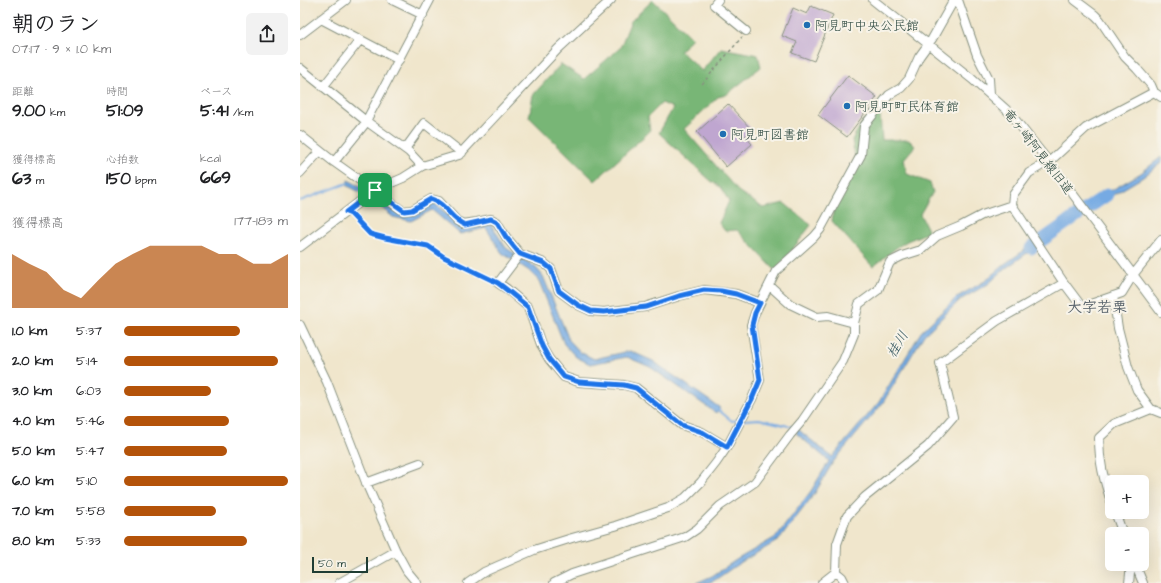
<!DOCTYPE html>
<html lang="ja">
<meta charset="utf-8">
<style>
body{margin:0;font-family:"Architects Daughter","Klee One",sans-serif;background:#f2f2f2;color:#202124;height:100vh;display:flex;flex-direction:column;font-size:15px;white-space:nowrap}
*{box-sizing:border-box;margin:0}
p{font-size:13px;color:#757577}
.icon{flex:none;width:22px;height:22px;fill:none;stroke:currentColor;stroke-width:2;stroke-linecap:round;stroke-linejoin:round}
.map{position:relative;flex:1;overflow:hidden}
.panel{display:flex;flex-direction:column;background:#fff;width:300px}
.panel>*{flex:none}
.fabs{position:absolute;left:805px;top:475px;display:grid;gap:8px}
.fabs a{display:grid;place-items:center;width:44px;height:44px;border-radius:6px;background:#fff;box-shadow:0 4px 16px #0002;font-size:20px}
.scale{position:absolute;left:12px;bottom:10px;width:56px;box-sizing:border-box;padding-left:4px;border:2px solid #1f3d34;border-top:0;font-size:11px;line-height:14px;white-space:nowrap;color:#1f3d34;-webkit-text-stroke:3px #f7f3e8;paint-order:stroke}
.pin{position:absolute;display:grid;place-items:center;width:34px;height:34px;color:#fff;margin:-17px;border-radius:8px;box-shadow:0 2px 6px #0006}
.round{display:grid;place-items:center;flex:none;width:42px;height:42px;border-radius:6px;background:#f2f2f2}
.head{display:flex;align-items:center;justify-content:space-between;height:68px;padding:0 12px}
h1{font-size:22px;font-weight:700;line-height:30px}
.metrics{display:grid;grid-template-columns:repeat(3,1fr);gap:6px;height:68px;padding:4px 12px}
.metrics div{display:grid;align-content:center}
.metrics b{font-size:17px;font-weight:700}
.metrics small{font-size:11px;font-weight:400}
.metrics p{font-size:11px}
.chart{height:112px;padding:8px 12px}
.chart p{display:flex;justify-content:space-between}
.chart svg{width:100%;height:72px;margin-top:4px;fill:#b45309;opacity:.7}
ul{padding:0 12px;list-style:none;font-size:13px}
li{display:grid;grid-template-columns:64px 48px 1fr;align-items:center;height:30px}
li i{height:10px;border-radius:5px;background:#b45309}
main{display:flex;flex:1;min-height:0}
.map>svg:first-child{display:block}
</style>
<main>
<section class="panel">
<div class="head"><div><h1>朝のラン</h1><p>07:17 · 9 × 1.0 km</p></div><a class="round"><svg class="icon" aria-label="share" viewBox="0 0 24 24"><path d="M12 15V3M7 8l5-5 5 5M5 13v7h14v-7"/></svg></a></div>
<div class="metrics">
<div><p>距離</p><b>9.00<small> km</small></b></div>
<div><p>時間</p><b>51:09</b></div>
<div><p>ペース</p><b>5:41<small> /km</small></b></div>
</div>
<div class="metrics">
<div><p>獲得標高</p><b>63<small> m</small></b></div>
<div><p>心拍数</p><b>150<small> bpm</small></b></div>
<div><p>kcal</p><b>669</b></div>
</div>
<div class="chart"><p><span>獲得標高</span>177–183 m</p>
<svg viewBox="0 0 160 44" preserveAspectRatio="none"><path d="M0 44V11L10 17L20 22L30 33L40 38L50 27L60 17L70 11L80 6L90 6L100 6L110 6L120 11L130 11L140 17L150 17L160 11V44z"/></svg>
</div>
<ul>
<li><b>1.0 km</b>5:37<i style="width:71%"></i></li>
<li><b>2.0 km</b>5:14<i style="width:94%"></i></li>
<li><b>3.0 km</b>6:03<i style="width:53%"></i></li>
<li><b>4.0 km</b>5:46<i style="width:64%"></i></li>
<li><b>5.0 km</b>5:47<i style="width:63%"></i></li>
<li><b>6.0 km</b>5:10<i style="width:100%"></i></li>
<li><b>7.0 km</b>5:58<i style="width:56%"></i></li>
<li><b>8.0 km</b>5:33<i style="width:75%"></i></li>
</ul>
</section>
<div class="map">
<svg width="861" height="583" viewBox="0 0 861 583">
<rect width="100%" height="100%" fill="#f7f3e8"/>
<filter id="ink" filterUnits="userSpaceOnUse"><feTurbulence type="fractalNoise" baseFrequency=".025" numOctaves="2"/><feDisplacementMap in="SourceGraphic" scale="8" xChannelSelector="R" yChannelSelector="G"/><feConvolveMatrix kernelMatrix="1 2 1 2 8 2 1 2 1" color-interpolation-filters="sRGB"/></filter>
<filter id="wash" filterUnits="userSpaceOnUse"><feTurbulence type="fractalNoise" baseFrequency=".012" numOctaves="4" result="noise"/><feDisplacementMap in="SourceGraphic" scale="16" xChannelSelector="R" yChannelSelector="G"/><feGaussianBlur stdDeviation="0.9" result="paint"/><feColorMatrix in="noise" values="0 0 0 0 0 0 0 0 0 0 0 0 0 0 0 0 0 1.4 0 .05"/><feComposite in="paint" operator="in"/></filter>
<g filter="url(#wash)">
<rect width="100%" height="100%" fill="#f0e6cc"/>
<path fill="#78b676" stroke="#4c7a55" d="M353 0 392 38 380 51 402 71 421 48 458 55 461 67 426 95 418 97 384 129 438 191 463 208 484 203 511 225 476 271 437 230 425 231 419 223 429 201 420 187 411 181 359 133 373 108 362 103 348 117 350 131 295 181 229 117 233 95 261 64 284 79 320 48 331 21Z
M580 115 582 140H609L615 146 604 159 607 174 630 183 633 192 620 214 629 232 607 241 596 248 573 267 532 221 536 196 556 162 552 140 563 120Z"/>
<path fill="#76aae3" stroke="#4a748c" d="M861 157V163L843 177 793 207 790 203 841 173Z
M48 180 69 191 97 212 114 214 134 203 163 228 190 223 206 248 235 267 243 276 269 340 280 352 294 359 330 351 353 361 420 408 416 413 350 367 327 357 290 364 276 357 264 344 239 281 231 272 202 253 186 228 160 234 132 210 111 221 93 217 66 195 48 186Z
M745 236 747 239 706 268 688 284 660 300 624 335 582 404 533 462 515 493 479 540 438 564 415 580 407 583H396L412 576 436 560 476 537 511 491 529 461 497 434 495 425 500 431 532 457 579 402 621 332 657 297 685 281 703 265Z"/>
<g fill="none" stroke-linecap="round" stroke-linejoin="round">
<path stroke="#76aae3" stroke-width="2" d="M0 201 48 183 49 184
M417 409 432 421 438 420
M444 420 459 419 493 427"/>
<path stroke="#76aae3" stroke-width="13" d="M731 248 792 205 807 195"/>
</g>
<g id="blocks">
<path fill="#bfa6d0" d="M511 6 533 15 514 61 492 53 497 42 482 36 493 8 507 14Z
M548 75 577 97 547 137 518 115Z
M428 104 452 130 445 136 452 144 426 167 397 132Z"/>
</g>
</g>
<g filter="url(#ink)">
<use href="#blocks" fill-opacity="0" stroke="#889280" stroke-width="1"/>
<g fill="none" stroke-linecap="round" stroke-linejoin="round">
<g stroke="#889280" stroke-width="10">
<path id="minor" d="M92 0 123 15
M418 0 414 5 446 31
M573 0 672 79 710 113 749 162 861 312
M658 0 677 55 689 79 690 94
M775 0 795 15 800 20 825 57 837 69 851 85 854 92 861 97
M21 19 99 60
M0 35 46 0
M0 68 66 121 109 152 122 166
M23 87 60 40
M0 135 34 162 103 211 112 210 131 199 139 201 157 221 163 224 177 222 191 219 197 222 206 237 220 254 244 263 251 269 259 291 278 305 291 311 304 312 345 307 379 296 404 290 436 294 460 303
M105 149 124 123 162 153
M34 162 64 125 130 0
M0 173 20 151
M0 247 75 190 103 178 122 166 159 155 258 49 311 0
M220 254 198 283 207 289 228 307 242 347 249 359 264 377 279 382 324 385 336 388 382 425 402 432 427 447
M764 283 712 205 713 195 729 173 744 164 749 162 786 128 854 92
M469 285 490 304 517 317 528 316 554 323
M813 296 818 328 828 367 837 390 851 409 861 413
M0 325 27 382 67 485 96 551 107 571 117 583
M66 483 120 463
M812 504C804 481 799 462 799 438L814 424 851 409
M815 512 823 534
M835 564 843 583
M536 572 542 577 545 583
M39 583 96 551
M168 583 184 572 234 550 272 538 315 526 368 508 385 498 401 482 416 463 427 447 452 399 460 380 451 325 455 313 476 271 514 237 520 230 561 155 564 126 589 95 601 88 609 79 619 57 632 39 654 0
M254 583 272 574 385 537 397 529 420 506 455 482 490 435 502 421 543 361 554 334V323L559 304 578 290 590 262 602 256 621 250 637 236 661 226 682 215 712 205
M522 583 536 572 537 544 547 516 565 497 628 446 653 417 640 363 697 321 764 283 782 307 822 293 833 275 861 240
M829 583 831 564"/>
</g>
<path stroke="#889280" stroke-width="1.5" stroke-dasharray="3 3" stroke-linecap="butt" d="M402 84 442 37
M53 216 70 233 85 238 128 246 144 257 191 280"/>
<use href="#minor" stroke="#fff" stroke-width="8"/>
</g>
</g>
<g fill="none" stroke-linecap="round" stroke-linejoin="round" filter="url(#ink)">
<g stroke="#fff" stroke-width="8">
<path id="route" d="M75 190 104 211 112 210 131 199C147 204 150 219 165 225L191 219 197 222 206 237 220 254 244 263 251 269 259 291 278 305 291 311 304 312 346 307 379 296 404 290 421 291 436 294 460 303 455 313 452 325 460 380 452 399 427 447 402 432 382 425 336 388 324 385 279 382 264 377 249 359 242 346 228 307 207 290 198 283 144 257 128 246 85 238 70 234 51 214 46 212Z"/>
</g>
<use href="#route" stroke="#1a73e8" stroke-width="5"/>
</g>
<g fill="#1f6fb2" stroke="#f7f3e8" stroke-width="1.5">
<circle cx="507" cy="25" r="4"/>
<circle cx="547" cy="106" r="4"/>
<circle cx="423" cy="134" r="4"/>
</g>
<g text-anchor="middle" stroke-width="4" stroke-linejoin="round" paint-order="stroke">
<g font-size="13" fill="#1f3d34" stroke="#f7f3e8" text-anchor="start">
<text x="515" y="30">阿見町中央公民館</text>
<text x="555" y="111">阿見町町民体育館</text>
<text x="431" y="139">阿見町図書館</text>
</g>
<g font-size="13" fill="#1f3d34" stroke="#f7f3e8">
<text transform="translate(739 151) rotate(52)" y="5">竜ヶ崎阿見線旧道</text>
</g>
<g font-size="14" font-style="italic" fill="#355860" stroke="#f7f3e8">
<text transform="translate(597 344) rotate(-59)" y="5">桂川</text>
</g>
<g font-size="15" font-weight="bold" fill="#57626b" stroke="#f7f3e8">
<text x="797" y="312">大字若栗</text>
</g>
</g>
</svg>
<div class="fabs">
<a>+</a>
<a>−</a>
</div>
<div class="scale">50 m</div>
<div class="pin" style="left:75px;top:190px;background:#1e9e55"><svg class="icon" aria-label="arrive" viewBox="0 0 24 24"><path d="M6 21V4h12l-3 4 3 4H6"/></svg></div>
</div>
</main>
